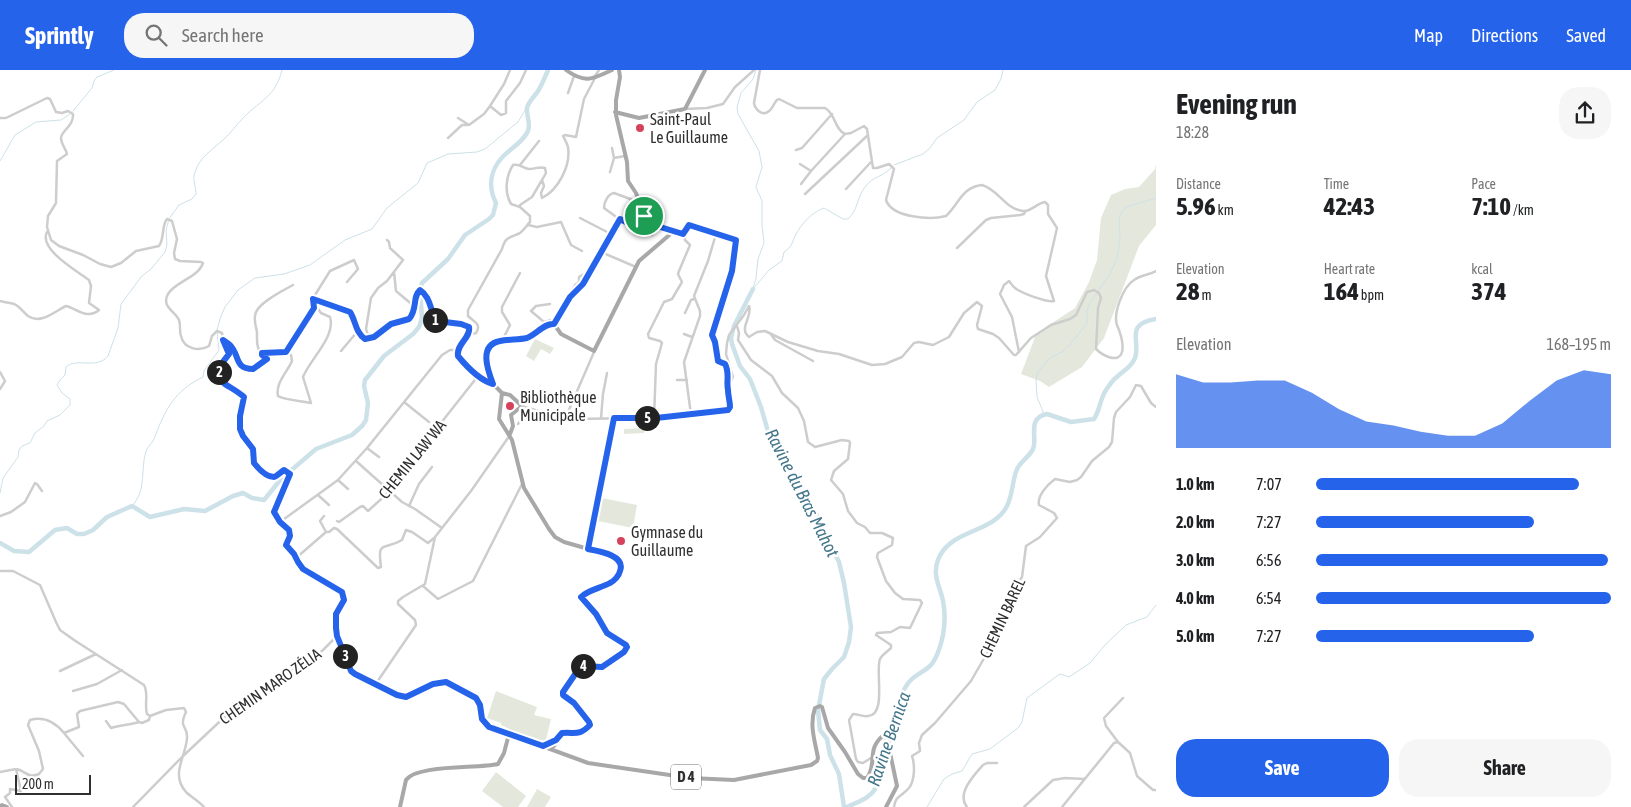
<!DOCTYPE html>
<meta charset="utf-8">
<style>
body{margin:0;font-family:"Asap Condensed",sans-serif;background:#f6f6f6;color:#202124;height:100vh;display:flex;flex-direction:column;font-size:19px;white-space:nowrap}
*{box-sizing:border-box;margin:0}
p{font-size:16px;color:#757577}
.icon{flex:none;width:28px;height:28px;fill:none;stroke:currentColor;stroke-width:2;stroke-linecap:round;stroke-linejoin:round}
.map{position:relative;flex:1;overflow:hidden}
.panel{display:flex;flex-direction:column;background:#fff;width:475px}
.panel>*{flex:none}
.scale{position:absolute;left:15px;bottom:12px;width:76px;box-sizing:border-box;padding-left:5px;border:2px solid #303030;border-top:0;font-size:14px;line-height:18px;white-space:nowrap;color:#303030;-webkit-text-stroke:4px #fff;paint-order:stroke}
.pin{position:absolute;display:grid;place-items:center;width:42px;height:42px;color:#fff;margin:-21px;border:2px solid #fff;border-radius:50%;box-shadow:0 1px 5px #0007}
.km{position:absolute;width:25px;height:25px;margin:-12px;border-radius:50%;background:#222;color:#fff;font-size:14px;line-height:25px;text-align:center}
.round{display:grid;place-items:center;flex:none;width:52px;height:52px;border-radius:20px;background:#f6f6f6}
.overview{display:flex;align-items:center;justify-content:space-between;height:85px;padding:0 20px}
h1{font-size:28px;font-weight:700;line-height:38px}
.metrics{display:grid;grid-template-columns:repeat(3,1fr);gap:8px;height:85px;padding:5px 20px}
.metrics div{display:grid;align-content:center}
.metrics b{font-size:25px;font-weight:700}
.metrics small{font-size:14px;font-weight:400}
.metrics p{font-size:14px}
.chart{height:140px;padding:10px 20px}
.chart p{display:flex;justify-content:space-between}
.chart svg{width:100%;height:90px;margin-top:5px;fill:#2563eb;opacity:.7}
.button{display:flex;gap:10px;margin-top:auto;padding:10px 20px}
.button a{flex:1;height:58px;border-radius:20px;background:#2563eb;color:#fff;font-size:20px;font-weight:700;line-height:58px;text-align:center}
.button a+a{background:#f6f6f6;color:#202124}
ul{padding:0 20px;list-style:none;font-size:16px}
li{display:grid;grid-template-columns:80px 60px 1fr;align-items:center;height:38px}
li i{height:12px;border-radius:6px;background:#2563eb}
header{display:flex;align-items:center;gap:30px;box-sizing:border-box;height:70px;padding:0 25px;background:#2563eb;color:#fff}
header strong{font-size:24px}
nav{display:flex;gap:28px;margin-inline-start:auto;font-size:18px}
.search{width:350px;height:45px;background:#f6f6f6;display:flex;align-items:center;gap:12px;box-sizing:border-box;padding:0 18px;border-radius:20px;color:#757577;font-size:19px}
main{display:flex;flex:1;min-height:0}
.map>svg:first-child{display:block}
</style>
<header>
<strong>Sprintly</strong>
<div class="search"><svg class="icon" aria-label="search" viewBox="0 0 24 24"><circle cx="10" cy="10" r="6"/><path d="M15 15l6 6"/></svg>Search here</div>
<nav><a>Map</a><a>Directions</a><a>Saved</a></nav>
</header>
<main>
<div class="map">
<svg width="1156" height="737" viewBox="0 0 1156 737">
<rect width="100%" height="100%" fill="#fff"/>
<path fill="#e4e8dc" d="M1156 94V155L1139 176 1104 268 1082 297 1049 317 1040 311 1021 304 1035 267 1043 259 1075 238 1089 212 1097 190 1101 148 1111 125 1125 119 1139 117 1155 99Z
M535 269 554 278 550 284 541 279 534 291 526 286Z
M644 358V363L624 364V359Z
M602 428 637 435 633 458 598 451Z
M496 621 537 637 534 645 551 649 545 674 505 661 506 657 501 655V653L487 648Z
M496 702 526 726 518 737H503L482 721Z
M537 719 551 727 545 737H527Z"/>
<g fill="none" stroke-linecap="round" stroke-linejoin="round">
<path stroke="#cde1e9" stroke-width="1" d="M73 41 92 18 94 11 97 7 114 0
M0 91 15 65 36 52 61 50 70 44
M894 95 923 84 930 78 937 68 964 50 977 32 995 20 1001 9 1003 0
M753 219 756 208 758 189 764 173 762 155V131L756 117 762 97 759 81 738 44 737 37 741 23 753 9 756 0
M753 219 769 200 782 191 784 182C791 178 792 173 795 166 801 154 812 142 824 138L843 149H848C858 140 857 127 865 117 873 106 883 107 891 98
M1044 344 1037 327 1036 309 1038 302 1050 288 1062 282 1070 275 1087 253V241L1090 233 1110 204 1117 189 1120 169 1119 154 1120 145 1126 137 1156 128
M0 423 3 408 18 387 19 380 22 376 30 373 35 363 44 356 47 351 60 345 70 335V329L62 323 57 315 60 310 65 305 66 297C77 287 97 300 108 286L118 258 121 234 141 207 152 198 165 182 167 175 166 160 169 149 179 135 192 129 196 124C196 116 192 110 195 102 199 88 213 79 223 70 231 63 237 54 244 47 261 30 276 26 282 0
M132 436C146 421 141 403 145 385 147 376 151 375 154 369 165 340 174 321 203 307L204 301 219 280 217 260 221 246 225 237 238 220 255 208 284 204 310 195 345 170 372 159 387 138 418 113 427 93 448 84 477 82 485 79 518 52 527 37
M927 737 944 709 952 704 962 701 972 684 990 679 1018 658 1022 652 1027 628 1057 606 1060 604 1069 607 1090 593 1104 576 1126 555 1147 547 1156 535"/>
<path stroke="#cde1e9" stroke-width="4.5" d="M753 219 734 256 731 268 732 274 740 296 750 309 761 337 769 365 791 403 808 428 828 467 831 476 839 492 844 513 851 557 849 572 844 587 832 599 824 609 818 640 820 660 827 669 830 685 839 704 844 737
M0 473 14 481 29 482 55 460 67 458 77 464H84L93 460 107 447 132 436 150 447 184 439 205 441 233 426 243 423 252 428 264 430 281 409 316 379 352 365 362 356 366 350 368 333 364 316 365 310 384 286 413 264 419 257 422 248 420 220 422 213 448 189 465 165 489 149 493 145 496 133C486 113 492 95 509 81 516 75 524 70 528 61 531 53 526 45 527 38 528 32 535 26 538 21 542 15 545 7 548 0
M847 737C859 731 870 729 877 716 881 707 880 696 881 686 882 681 885 677 886 672 891 654 896 635 905 618 911 606 921 604 930 596 937 589 941 574 943 565 945 554 945 541 943 531 940 516 932 506 938 490 949 459 993 464 1007 436 1013 424 1012 411 1017 399 1021 391 1030 386 1033 379 1038 368 1026 348 1047 344L1071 352 1094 349C1100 340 1100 329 1106 320 1109 316 1113 309 1118 306 1124 300 1130 298 1134 290 1143 274 1122 254 1156 249"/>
<path stroke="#cdcdcd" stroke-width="2.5" d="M510 0 504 14 490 36 501 45 506 43V31L520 13 526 0
M760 0 754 33C755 39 762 47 769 41 772 39 774 33 777 30L779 29 797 38H825C836 44 834 59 845 64L851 63 864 56 867 59 873 98H877L889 94 894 99 886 130C892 148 931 150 946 146 959 134 962 117 982 115 999 120 1005 139 1023 141 1031 142 1037 133 1045 132L1048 135V144L1057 158 1046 206 1054 231C1048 233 1021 223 1015 218 1012 216 1011 213 1009 211L1004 215 1000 224 1012 247 1019 282
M595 6 599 0
M568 23 574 6
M685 39 707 38 723 34 735 17 754 0
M0 48H6L47 28 50 29 56 42 62 43 68 41 73 44C74 56 61 61 61 68 61 74 66 79 67 84L57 91 56 133 48 146 47 157 51 170 59 176 83 185 100 194 111 197 121 193 136 181 159 176C165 168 161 156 167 149L172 151 177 169 174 183 175 189 180 191 201 192 203 193C198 208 176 211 168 224 161 237 175 241 179 250 181 255 179 261 181 266 184 279 199 282 209 276L212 266 217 261 222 263 224 274 229 284C206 314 226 311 244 327L240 346V359L243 366 253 379 254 393C258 398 266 407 273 407 277 406 281 402 284 401H288L290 404 274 440 280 452 290 462 286 475C288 479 291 480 294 483 296 486 297 491 298 494 302 499 308 503 313 506 320 510 338 516 342 523 348 532 337 538 335 546 333 556 347 597 353 603 365 613 384 620 398 625 417 632 431 604 450 613 458 617 471 622 477 629 480 633 480 637 481 643 484 658 496 660 509 664
M458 48 469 55 484 44 490 36
M448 68 462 55H467
M612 78 614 88
M796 80 802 78 832 44
M800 94 811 101 845 64
M520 95 539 71
M610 102 614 88 625 86
M801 114 811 101
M846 119 871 92
M805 124 868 65
M520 137 511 134C504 122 506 106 513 95 520 93 522 98 529 99 535 99 539 96 545 98L546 103 542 110
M580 148 611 164
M619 149 652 165
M528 155 537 157 561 152 571 175 582 181
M634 156 639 149 644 146
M683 164 689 155 736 170 732 201 712 265 715 272 718 291C728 295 731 305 727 315
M957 178 986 150 991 148 1020 145 1024 144 1025 142
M601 182 636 197
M394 202 396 221 415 237
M570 227 583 214 619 149 604 138C604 132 608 124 614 123L633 130H638
M314 229 315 225 330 201 354 190 358 199 347 212
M0 231C5 233 11 232 16 235 21 238 24 243 28 246 41 255 55 241 66 236 78 239 87 250 99 240L89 233 91 216 89 210C77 201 38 179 47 162
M550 234 536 236 531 241 544 252 551 250 554 254 575 215 579 212V207L589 201
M685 243 691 230 694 229
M737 256 739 263 738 270 751 290 772 306 782 323 798 338 804 351 808 372 815 377 842 370 849 371 850 373 848 389 834 401 831 410 843 424 848 441 857 453 865 457 870 463H882L893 468 892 475 878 483 877 487 886 511 895 523 903 529 920 530 922 533 910 558 900 557 891 562 877 563 876 565 891 575V578C888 581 882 585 880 589 875 601 887 645 868 646 863 647 858 644 853 644L849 650 856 689 858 692 863 693 871 688
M770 263 775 270 813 291
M684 264 692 267
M468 265 476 263C482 254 474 252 468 246V240L502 179C505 168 508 168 518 164 523 162 526 156 530 152V146L520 137V135L532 127 542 110 544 116 541 123 542 128C558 120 571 96 568 77 567 73 565 70 563 66L565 65 576 67 584 29 595 8
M369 269 366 259 371 228 378 218 387 211 403 190 390 178 389 172 387 170
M223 270C236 280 234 294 250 299L265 291 267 287 262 285 264 283H286L291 285 292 291C288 301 275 313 278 326 284 330 302 331 311 333
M502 271 510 255 502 242V237L520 203
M341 281 357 262
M286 283 314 235
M262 285C256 278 257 270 257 262 256 257 254 251 255 246 255 234 284 220 293 215
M0 302 5 311 0 319
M677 310H687
M404 332 429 352
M311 333 303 307C310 289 336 267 330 247L321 243 314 233V229L349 241C357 251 354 260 364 268L374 267 391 254 409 249C417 240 412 230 419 221H422C431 230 429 242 437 251L461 254 470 258C469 268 458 274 457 285L473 302 493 314
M522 336 565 349 656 348 728 340 730 331 728 317 733 307 726 284 727 273 729 265 744 245 749 236C753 247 738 258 749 267L757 262 765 261 788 272 818 281 839 284 872 295 885 294 902 287 914 273 919 272 933 275 949 267 964 243 977 232 982 236 977 255 978 259 993 264 999 268 1014 285H1016L1031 268 1051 255 1070 249 1076 245 1087 222 1094 220 1099 223 1101 228 1098 238 1096 279C1101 284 1118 295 1122 282 1124 274 1120 262 1117 255 1113 243 1123 217 1134 210 1141 205 1149 205 1156 201
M691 345 684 292 700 246V241L694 226 708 191 716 164
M601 348 603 324 607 303
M654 348 656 294 662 273 660 271 649 268 648 264 664 232 672 229 682 212 678 204 679 201 690 175 685 170V166L674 161
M565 349 594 282
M518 354 529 338
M367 378 379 387
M356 391 402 432 415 439 442 458
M338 410 348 419
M318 425 329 435
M409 436 419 414 432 397
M0 446 11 442 25 432 35 413 37 414 42 421
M324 446 320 451 326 462H329L334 458 337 459 378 498 381 497C377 469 384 481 402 470L406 460 412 462 428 473 434 468
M337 451 339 452 360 437 363 436 368 441 390 421 418 382 478 306
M280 452 338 410 367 378 442 285 450 280H457
M588 479 614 348
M296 488 326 462
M0 501H13L40 515 56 552 60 560 74 570 144 615C149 624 144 634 147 644L150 646 166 640 184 638 186 642C178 659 188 655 187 668 186 687 170 704 186 722 191 727 199 731 204 737
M423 516 438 529 473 511 522 414
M60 601 96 584
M375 615 416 555 415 550 398 534V531L403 527 425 514 435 467 471 421 510 365
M73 621 97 614 122 600
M1123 628 1104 648 1106 656 1118 672 1130 683 1137 706 1153 720H1156
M106 651 111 658C120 655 130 655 139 652
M64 663 83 686
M0 702 16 699
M12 737 5 727 10 723V719L21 721 16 699C25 700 27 709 39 704L43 699 39 681 28 655 30 650C44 646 55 652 64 663L79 657 77 644 80 641 118 632 124 634 139 652 142 653 149 650 150 646
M133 737 182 687 232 640 322 581 337 566
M894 737C895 726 902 726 909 718 915 710 915 695 912 686L920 681 919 673 922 665 935 653 971 611 998 564 1007 533 1014 519 1022 507 1026 476 1040 467 1057 448 1054 443 1039 435C1037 426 1047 415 1055 409L1070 412 1077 410 1081 407 1092 391 1109 377 1112 372 1114 348 1116 342 1130 327 1136 315 1141 316 1151 333 1156 337
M967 737C956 724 974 705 983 695L987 693H997
M1024 737 1053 710 1065 708 1084 709
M1062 737 1114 673 1118 672"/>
<path stroke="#a8a8a8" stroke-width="4" d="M566 0C585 14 593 9 612 0
M615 42 639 48 685 39 705 0
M502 323 499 349 512 370 524 418 549 459 555 467 564 472 613 486C640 504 596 519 583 525L581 527 596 544 607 563 626 575 627 577 624 581 602 597 583 596 578 600 563 624 574 633 589 652 590 655C578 668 574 659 560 664L554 676 550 679
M510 364 513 356 511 345 522 336 510 325 502 323 493 314 486 295 487 283 491 276 498 271 528 267 551 254H554L561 264 594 281 639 191 674 161 657 156 645 148 636 123 628 111 627 92 616 45V30L620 7 619 0
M543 676 556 670
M0 737 2 735 7 737
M400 737 406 710C418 694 478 699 498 694L504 683 509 664 588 693 690 708 734 710 811 695 817 691 818 688C815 671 809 655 815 638L820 636 822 637 828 658 845 682 858 704 863 708H867C878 693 865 679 885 664L890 665 889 678 897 716 886 737"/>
</g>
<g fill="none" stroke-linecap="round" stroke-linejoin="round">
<g stroke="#fff" stroke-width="10">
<path id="route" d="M644 146 657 156 683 164 689 155 736 170 732 201 712 265 715 272 718 291 725 294C730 303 726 311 728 320 728 326 730 331 730 337L728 340 656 348H614L588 479C598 481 626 485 620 501 619 506 614 511 610 513 601 518 588 520 581 527L596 544 607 563 626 575 627 577 624 582 602 597 583 596 578 600 563 622V625L574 633 589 652 590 655C579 666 576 662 562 663L556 670 543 676 489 657 482 649 480 635 476 628 446 612 433 614 406 627 397 625 355 604 351 601 337 566 336 558V544L344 530 342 522 303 499 298 492 294 484 286 475 290 466 289 460 280 452 274 442 290 404 284 400C281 402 277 406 274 407 266 407 258 398 254 393L253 379 243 366 240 359V346L244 327C226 311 205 313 229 284L223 270C226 272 228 273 230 275 240 285 234 299 253 299L267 289 262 285V283L286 282 314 238 313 229 350 242C356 251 355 262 365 269L374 267 391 254 409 249C418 239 412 227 420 220 431 227 430 242 437 251L461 254 469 257C471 268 456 274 458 286 467 297 479 310 493 314 488 301 478 275 500 271 509 269 518 270 527 268 536 265 544 253 554 254L570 227 583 214 620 149 634 156 639 148Z"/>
</g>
<use href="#route" stroke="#2563eb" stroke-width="6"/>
</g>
<g fill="#d6425c" stroke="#fff" stroke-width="2">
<circle cx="640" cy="58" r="5"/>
<circle cx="510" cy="336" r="5"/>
<circle cx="621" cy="471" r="5"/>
</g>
<g text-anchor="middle" stroke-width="5" stroke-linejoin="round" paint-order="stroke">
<rect fill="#fff" stroke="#6e6e6e" stroke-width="1" x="671" y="694.5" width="30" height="25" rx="4"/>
<g font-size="15" font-weight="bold" fill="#303030">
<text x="686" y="712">D 4</text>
</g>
<g font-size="16" fill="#303030" stroke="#fff" text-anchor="start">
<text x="650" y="55">Saint-Paul<tspan x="650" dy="18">Le Guillaume</tspan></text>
<text x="520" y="333">Bibliothèque<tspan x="520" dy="18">Municipale</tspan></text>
<text x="631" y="468">Gymnase du<tspan x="631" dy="18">Guillaume</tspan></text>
</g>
<g font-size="16" fill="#303030" stroke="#fff">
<text transform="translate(412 389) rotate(-51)" y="6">CHEMIN LAW WA</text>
<text transform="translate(1002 548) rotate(-65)" y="6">CHEMIN BAREL</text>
<text transform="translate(270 616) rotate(-35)" y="6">CHEMIN MARO ZÉLIA</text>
</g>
<g font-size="18" font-style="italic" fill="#44778b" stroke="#fff">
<text transform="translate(802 423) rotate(63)" y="6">Ravine du Bras Mahot</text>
<text transform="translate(889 669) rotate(-71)" y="6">Ravine Bernica</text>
</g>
</g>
</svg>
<div class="scale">200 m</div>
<div class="pin" style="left:644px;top:146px;background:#1e9e55"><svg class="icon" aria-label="arrive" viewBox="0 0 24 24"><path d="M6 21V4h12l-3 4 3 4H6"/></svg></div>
<b class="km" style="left:435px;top:250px">1</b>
<b class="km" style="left:219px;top:302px">2</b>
<b class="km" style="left:345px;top:586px">3</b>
<b class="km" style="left:583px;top:596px">4</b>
<b class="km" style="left:647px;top:348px">5</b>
</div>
<section class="panel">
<div class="overview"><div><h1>Evening run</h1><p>18:28</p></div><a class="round"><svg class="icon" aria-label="share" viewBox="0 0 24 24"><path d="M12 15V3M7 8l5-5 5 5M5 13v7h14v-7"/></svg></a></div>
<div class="metrics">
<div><p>Distance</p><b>5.96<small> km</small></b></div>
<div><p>Time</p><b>42:43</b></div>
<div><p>Pace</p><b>7:10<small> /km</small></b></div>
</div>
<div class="metrics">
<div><p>Elevation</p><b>28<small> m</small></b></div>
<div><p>Heart rate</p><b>164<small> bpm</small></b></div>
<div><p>kcal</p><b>374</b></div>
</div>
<div class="chart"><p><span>Elevation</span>168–195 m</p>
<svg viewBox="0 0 160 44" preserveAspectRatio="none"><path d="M0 44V8L10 12L20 12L30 11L40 11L50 17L60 25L70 31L80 33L90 36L100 38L110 38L120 32L130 21L140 11L150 6L160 8V44z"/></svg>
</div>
<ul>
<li><b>1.0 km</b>7:07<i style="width:89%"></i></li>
<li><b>2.0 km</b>7:27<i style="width:74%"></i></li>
<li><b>3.0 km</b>6:56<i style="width:99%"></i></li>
<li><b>4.0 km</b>6:54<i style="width:100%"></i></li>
<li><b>5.0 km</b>7:27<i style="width:74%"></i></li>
</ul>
<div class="button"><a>Save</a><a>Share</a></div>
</section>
</main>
